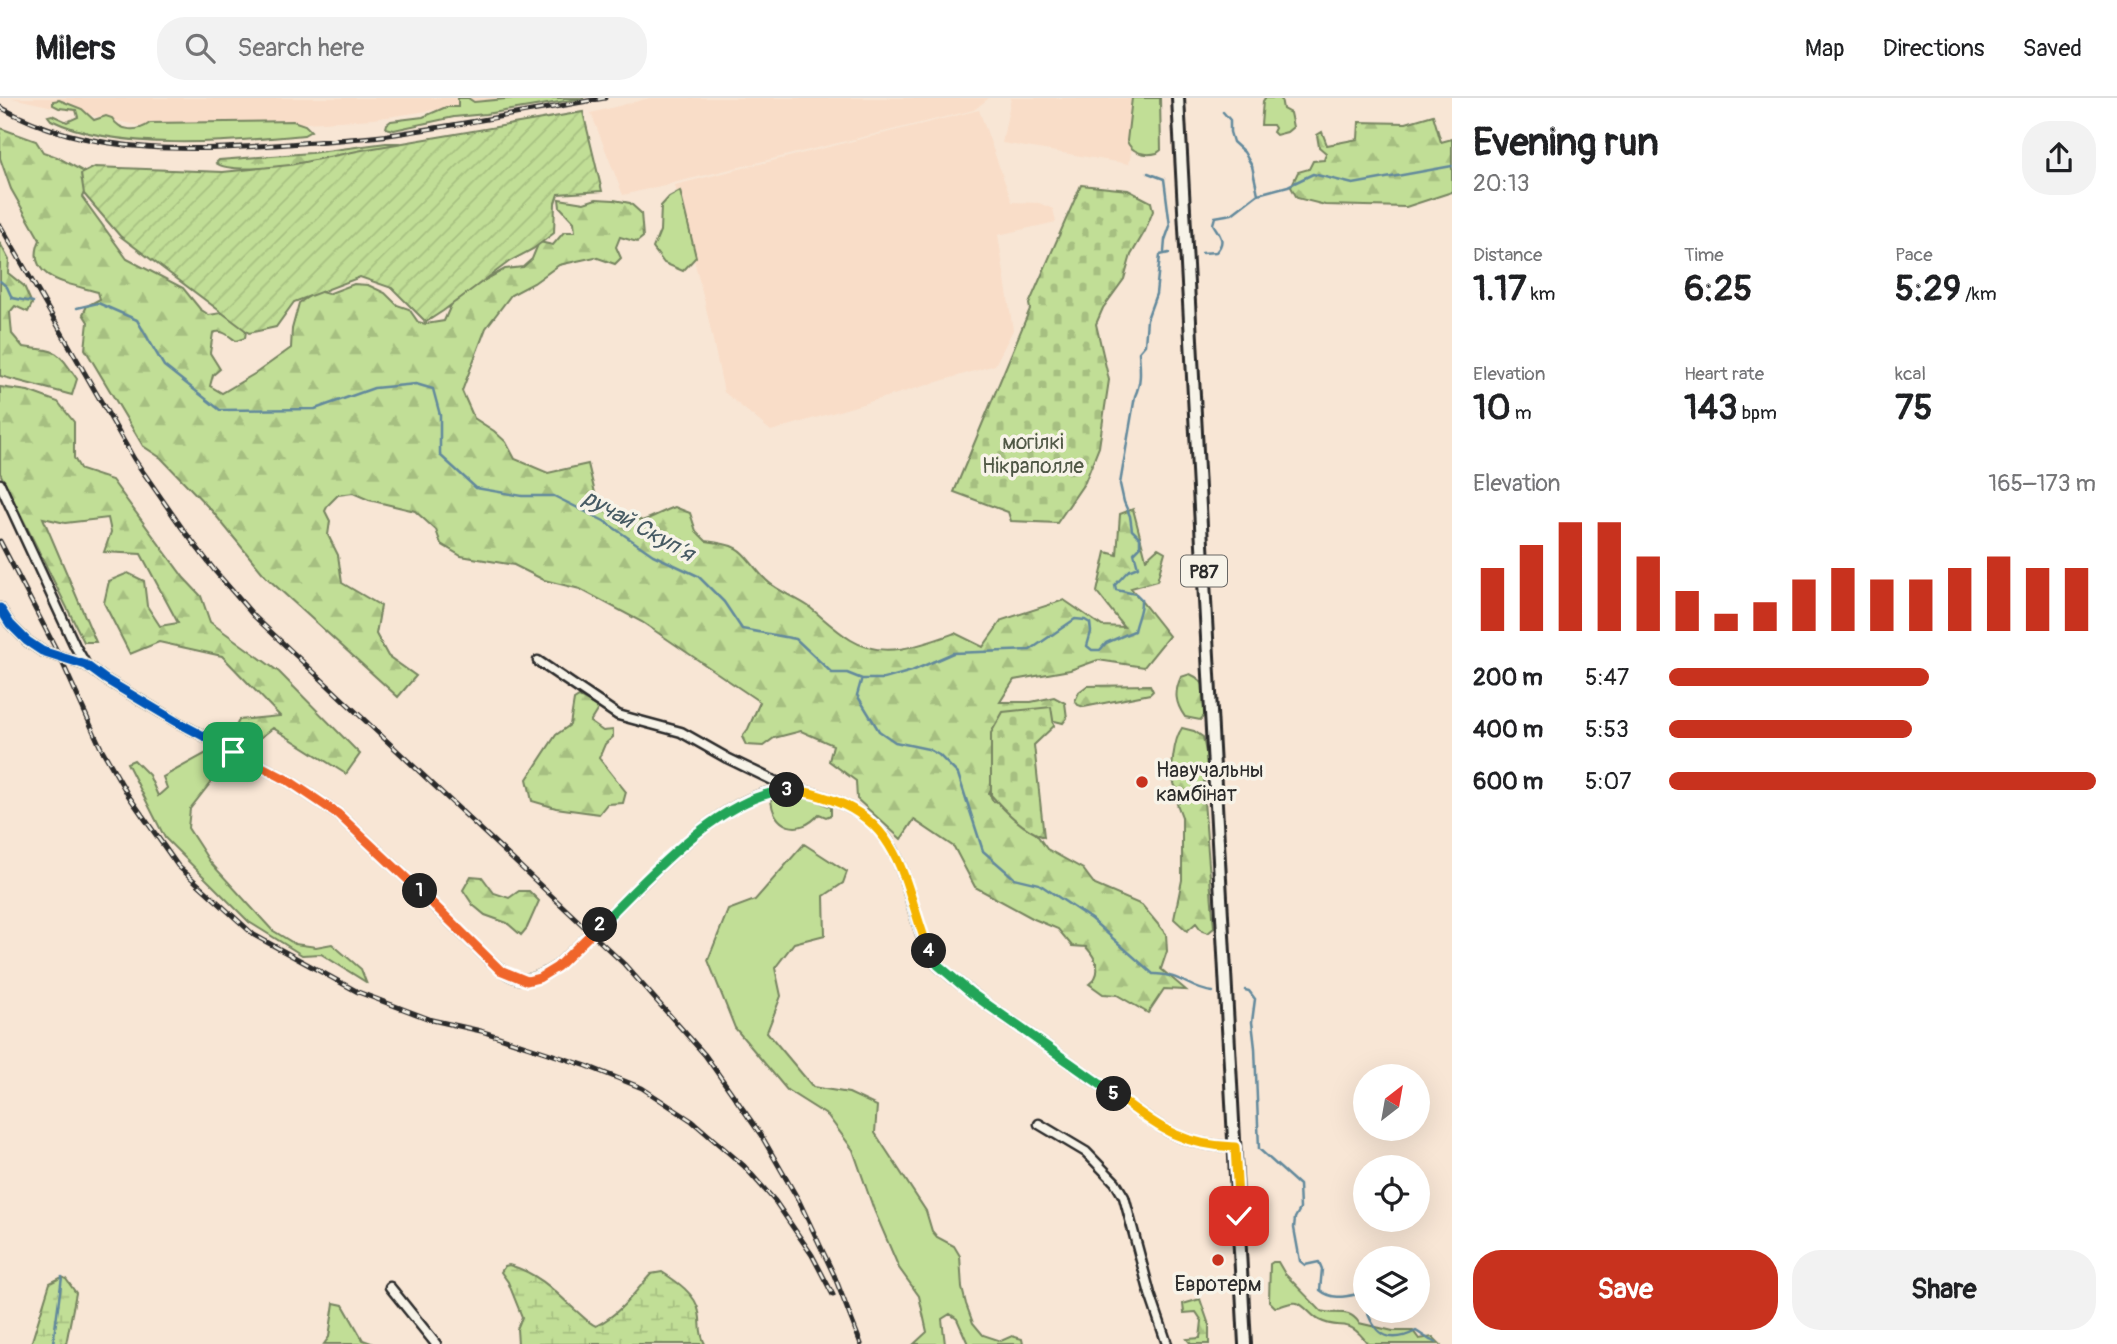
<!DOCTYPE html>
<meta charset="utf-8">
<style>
body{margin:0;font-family:Pangolin,sans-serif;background:#f2f2f2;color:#202124;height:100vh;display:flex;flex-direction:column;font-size:26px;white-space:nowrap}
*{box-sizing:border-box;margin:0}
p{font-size:23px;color:#757577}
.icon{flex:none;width:38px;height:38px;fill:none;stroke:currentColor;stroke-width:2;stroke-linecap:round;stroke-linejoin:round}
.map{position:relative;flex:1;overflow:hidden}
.panel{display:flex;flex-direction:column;background:#fff;width:665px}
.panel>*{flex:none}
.needle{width:46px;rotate:31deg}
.controls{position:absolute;left:1353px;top:966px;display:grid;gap:14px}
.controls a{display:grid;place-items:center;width:77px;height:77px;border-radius:50%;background:#fff;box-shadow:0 7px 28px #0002;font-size:35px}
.pin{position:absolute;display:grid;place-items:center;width:60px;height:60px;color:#fff;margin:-30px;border-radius:14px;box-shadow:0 4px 10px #0006}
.km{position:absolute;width:35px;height:35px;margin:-18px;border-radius:50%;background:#222;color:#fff;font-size:19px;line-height:35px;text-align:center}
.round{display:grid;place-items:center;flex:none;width:74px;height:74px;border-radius:28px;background:#f2f2f2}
.head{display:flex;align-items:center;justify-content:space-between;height:119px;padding:0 21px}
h1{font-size:38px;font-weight:700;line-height:52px}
.figures{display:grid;grid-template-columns:repeat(3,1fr);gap:10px;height:119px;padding:7px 21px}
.figures div{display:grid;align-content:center}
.figures b{font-size:35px;font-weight:700}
.figures small{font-size:19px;font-weight:400}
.figures p{font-size:19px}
.chart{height:196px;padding:14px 21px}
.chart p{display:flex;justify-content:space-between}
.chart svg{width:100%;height:126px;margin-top:7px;stroke:#c8321e;stroke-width:6}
.button{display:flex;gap:14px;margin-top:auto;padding:14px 21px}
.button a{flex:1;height:80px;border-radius:28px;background:#c8321e;color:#fff;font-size:28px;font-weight:700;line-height:80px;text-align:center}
.button a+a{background:#f2f2f2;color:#202124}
ul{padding:0 21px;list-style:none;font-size:23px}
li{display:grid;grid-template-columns:112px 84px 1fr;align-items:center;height:52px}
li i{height:18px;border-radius:9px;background:#c8321e}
header{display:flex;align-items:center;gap:42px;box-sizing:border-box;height:98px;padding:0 35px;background:#fff;border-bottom:2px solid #e0e0e0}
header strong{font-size:33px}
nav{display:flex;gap:38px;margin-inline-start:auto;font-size:24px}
.search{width:490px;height:63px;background:#f2f2f2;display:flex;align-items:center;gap:18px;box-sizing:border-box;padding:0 24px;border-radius:28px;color:#757577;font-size:26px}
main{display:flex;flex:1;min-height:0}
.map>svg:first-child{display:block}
</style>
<header>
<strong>Milers</strong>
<div class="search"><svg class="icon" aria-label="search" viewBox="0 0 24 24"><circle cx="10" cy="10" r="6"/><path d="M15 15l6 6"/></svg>Search here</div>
<nav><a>Map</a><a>Directions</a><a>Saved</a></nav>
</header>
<main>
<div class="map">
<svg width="1452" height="1246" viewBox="0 0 1452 1246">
<defs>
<pattern id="forest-firs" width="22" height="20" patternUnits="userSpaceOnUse" patternTransform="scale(1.75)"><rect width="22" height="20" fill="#c1de96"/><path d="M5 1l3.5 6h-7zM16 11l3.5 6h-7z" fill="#a6bf81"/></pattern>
<pattern id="wetland-marsh" width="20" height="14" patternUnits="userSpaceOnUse" patternTransform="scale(1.75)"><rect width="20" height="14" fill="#c1de96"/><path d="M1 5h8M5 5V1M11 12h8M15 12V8" fill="none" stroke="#a6bf81"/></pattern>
<pattern id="cemetery-stones" width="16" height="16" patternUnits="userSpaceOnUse" patternTransform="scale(1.75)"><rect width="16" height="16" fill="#c1de96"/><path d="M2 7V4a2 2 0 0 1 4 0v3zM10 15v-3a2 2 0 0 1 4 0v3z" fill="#a6bf81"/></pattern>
<pattern id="garden-furrows" width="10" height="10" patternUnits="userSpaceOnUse" patternTransform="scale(1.75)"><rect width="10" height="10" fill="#c1de96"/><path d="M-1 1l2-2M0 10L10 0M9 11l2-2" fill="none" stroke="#a6bf81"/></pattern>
</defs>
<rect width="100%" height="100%" fill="#f8e6d5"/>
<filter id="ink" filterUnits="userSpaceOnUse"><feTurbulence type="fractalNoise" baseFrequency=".0143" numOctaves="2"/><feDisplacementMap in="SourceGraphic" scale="14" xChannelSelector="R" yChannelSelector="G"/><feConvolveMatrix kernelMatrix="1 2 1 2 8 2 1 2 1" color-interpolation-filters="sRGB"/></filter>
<g filter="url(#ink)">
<path fill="#f9ddc8" d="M12 0H518L373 21 223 30 140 28Z
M650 0H989L974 12 623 97 591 15Z
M1011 0H1141L1129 66 1002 45Z
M979 12 1012 104 1039 105 1053 111 1056 124 998 137 1013 232 995 267 771 333 724 294 705 205 675 87Z"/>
<path fill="#c1de96" stroke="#768460" stroke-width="2" d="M458 0H468L474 4 516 0H584L486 16 454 19 394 32 386 30 387 26 391 23 423 19 446 9H458Z
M1132 0H1160L1161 52 1157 55C1146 58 1131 55 1127 43Z
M1265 0H1281L1283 11 1290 15 1293 29 1287 34 1276 37 1273 34 1275 30 1273 27H1261L1263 3Z
M59 2 82 11 94 22 106 18 112 20C120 34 138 34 150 25L293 23 305 27 311 33 304 37C233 44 116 54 51 22L48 18 52 17 67 24 78 19 76 12 59 10 53 7V3Z
M680 93 696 159 683 173 664 165 653 150 660 133 661 108 669 99Z
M210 653 222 670 190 711 188 730 210 764 272 832 295 846 316 849 332 846 361 871 366 884 321 856 302 857 249 824 165 740 127 665 134 662 149 677 158 698 167 690 163 679Z
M796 698 814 701 831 709V717L826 719 819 716C800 739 772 730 771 700L782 702 787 706 790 700Z
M804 746 847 774 843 785 824 798 825 837 794 845 775 870 781 898 767 934 813 989 849 995 877 1008 875 1035 926 1113 932 1133 937 1139 954 1148 960 1158 962 1190 966 1206 973 1225 983 1237 1001 1243 1012 1238 1022 1241 1023 1246H968L957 1221 950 1216 942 1221 945 1246H914L927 1234 919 1198 899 1170 874 1112 853 1052 828 1018 787 992 735 930 708 862 728 812 755 802Z
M1273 1164H1278L1285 1176 1321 1213C1336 1218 1349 1209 1359 1225L1393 1233H1413L1419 1241 1433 1239 1440 1246H1368C1347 1217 1342 1234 1319 1222 1311 1218 1305 1207 1297 1205 1289 1203 1283 1209 1275 1209L1269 1203 1270 1166Z
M334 1205 343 1207 363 1242 374 1246H324L329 1239Z"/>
<path fill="url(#forest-firs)" stroke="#768460" stroke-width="2" d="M1433 17 1441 44 1452 41V94L1406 109 1325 107 1297 100 1291 89 1298 74 1309 71 1313 63 1324 62 1326 55 1319 49 1317 37 1322 34 1327 47 1358 41 1359 24 1406 25Z
M0 30 36 43 43 54 57 59 88 76V86L82 99 127 161 183 190 200 211 209 217 228 214 235 219 246 233 245 240 236 243C229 238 222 231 213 235L210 255 220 271 213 277 210 288 222 295 256 275 291 250 292 231 299 205 317 193 328 196 354 186 368 187 385 195 397 207 409 211 418 224 426 226 444 223 451 207 463 194 505 171 523 169 532 161 539 144 553 147 564 134H575L574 124 560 109 559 101 584 105 596 101 614 102 630 105 641 115 643 139 637 144 620 139 616 149 621 160 615 166 595 159 559 167 534 185 511 197 486 230 462 293 474 320 494 333 506 344 515 361 548 375 588 366 596 399 642 423C654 419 663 413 675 409L690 415 696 433 706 443C748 448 740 455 766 482 777 493 795 499 808 508 822 519 835 532 851 542 883 562 922 547 955 535L983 549 1002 522 1064 502 1102 528 1124 529 1097 494 1106 454 1117 457 1120 416 1133 411 1146 461 1158 450 1165 454 1157 483 1131 490 1169 538 1144 569 1098 562 1070 572 1014 582 1000 604H1031L1054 599 1065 605 1067 620 1063 625 1051 622 993 687 989 695 993 703 1014 705 1047 751 1083 771 1095 787 1142 807 1166 836 1167 853 1161 871 1186 892 1164 891 1148 915 1117 897 1103 896 1089 886C1104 875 1096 860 1086 849L1072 848 1058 831 1034 821 975 789 954 749 914 722 901 741 857 701 856 683 829 663 833 647 801 633 774 640 763 648 746 647 742 639 748 631 760 604 642 524 580 491 544 482 514 467 461 458 441 446 436 432 415 413 369 402 353 395 338 397 328 407 325 413 330 423 328 437 338 457 342 485 381 508 376 536 388 558 416 578 398 599 266 479 213 414 161 360 143 348 85 251 88 224 83 216 87 208 100 201 98 194C71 186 23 181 40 142L11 91 0 60Z
M386 45H399L401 50C370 55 237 82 216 65L219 62 311 55Z
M0 145 9 162 8 175 24 188 32 206 28 214 15 208 10 214 12 236 23 249C59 253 56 251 77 281L72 297 0 278Z
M0 289 28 293 58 304 74 324V360L81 372 112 382 184 480 201 498 210 524 279 574 360 656 346 676 273 630 243 653 230 641 239 622 280 618 222 558 159 544 130 556 104 505 109 483 128 475 144 483 147 508 160 528 178 525 141 456 104 454 111 434 108 420 65 425 43 420 96 544H84L0 375Z
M1190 576C1210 585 1205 596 1206 616L1200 622 1185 619C1175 605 1174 594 1181 579Z
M1150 587 1153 593 1150 596 1084 609 1078 607 1075 603 1079 594 1087 588Z
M579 599 595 607 598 611 590 624 603 633 613 632V639L605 646 599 660 626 694 623 705 607 706 599 716 556 710 532 703 527 681 556 637 570 627 574 602Z
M1182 630 1194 633 1203 639 1208 665 1201 698 1184 697C1181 694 1177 692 1175 688 1169 675 1174 641 1182 630Z
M1183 702 1204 703 1214 830 1208 835 1202 833 1196 825 1187 833 1174 821 1182 782V719L1177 706Z
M471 778 482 779 494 795 509 800 519 793H529L539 803 527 830 521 837 507 825 485 817 473 807 463 792Z
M1200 1201 1209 1227V1246H1191L1187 1241 1200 1240 1202 1223 1196 1214 1184 1215 1183 1206Z"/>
<path fill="url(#wetland-marsh)" stroke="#768460" stroke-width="2" d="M509 1167C537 1175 553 1191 574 1211 582 1217 587 1224 596 1228 620 1216 633 1196 651 1176L662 1174C676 1183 696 1196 699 1214 702 1227 698 1233 705 1246H518L517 1231 522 1219 508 1184 501 1174 505 1168Z
M62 1179 66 1181 76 1195 66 1246H31L50 1185Z"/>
<path fill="url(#cemetery-stones)" stroke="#768460" stroke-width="2" d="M1081 87 1128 92 1151 104 1153 113 1145 133 1131 157 1124 181 1103 210 1096 226 1109 282 1099 349 1085 384 1057 425 1011 423 1008 414 954 394 1030 211 1029 206Z
M1051 609 1054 628 1034 647 1044 739C1023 732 1005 713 991 697V635L1003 614Z"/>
<path fill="url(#garden-furrows)" stroke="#768460" stroke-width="2" d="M583 14 602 93 558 96 555 105 554 135 533 151 510 163 443 213 426 224 392 190 360 179 294 204 276 229 249 235 120 138 84 96 81 76 95 69 223 74 290 67 362 52Z"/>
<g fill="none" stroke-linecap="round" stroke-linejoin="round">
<path stroke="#62899c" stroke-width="2.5" d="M1223 14 1230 22V34L1233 44 1244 54 1252 68 1258 96
M1148 75 1164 81 1170 128 1165 142 1164 154
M1202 155 1216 154C1227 142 1219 137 1213 126L1215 119 1232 116 1258 96 1288 88 1313 76 1353 86 1452 68
M0 183 7 189 12 200 33 204
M77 210 98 205 137 222 164 268 220 312 315 311 374 290 416 286 433 291 440 317V357L476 390 522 398H554L604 423 653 457 698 478 724 504 742 531 796 541 832 575H847L862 581H884L912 573 953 555 1030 552 1075 521 1085 522 1090 525 1091 534 1087 548 1092 552H1100L1106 545 1134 533C1136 522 1142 512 1141 501L1136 496 1116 492 1115 487 1128 473 1138 469 1134 455 1140 449V440L1132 432 1130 418 1124 404 1120 386 1135 298C1142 283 1140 270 1139 254L1145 247 1147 221 1156 196 1160 157 1169 155
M861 583 857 597 879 633 895 644 928 651 939 657 958 676 983 753 1014 780 1039 786 1091 821 1153 876C1180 875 1190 892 1213 894
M1245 892 1249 893 1255 901 1252 924 1255 950 1259 1051 1299 1087 1300 1111 1295 1120 1294 1130 1300 1163 1305 1167 1319 1164 1322 1171 1320 1192C1332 1202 1344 1199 1358 1196L1365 1206
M1367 1213C1376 1239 1391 1246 1416 1233L1430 1242 1436 1244
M53 1246 62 1179"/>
<g stroke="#2b2b2b" stroke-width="13">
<path id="minor" d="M0 386 75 548 86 567
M0 510 10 526 27 543 42 553 86 567 105 581 177 624 289 683 338 716 400 774 487 860C516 885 525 889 557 868 580 846 603 824 625 802 665 764 731 692 789 691 805 691 821 698 835 703 855 711 873 722 886 740 912 777 911 834 937 867 943 873 951 878 958 884 982 904 1009 922 1035 940 1080 971 1123 1005 1169 1034 1191 1045 1211 1048 1235 1049
M538 563 618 617 681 634 727 660 791 691
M1039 1026 1086 1054 1115 1084 1124 1099 1150 1196 1167 1246
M390 1189 436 1246"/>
</g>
<g stroke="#2b2b2b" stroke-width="16">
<path id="major" d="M1178 0 1245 1246"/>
</g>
<use href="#minor" stroke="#f7f3e8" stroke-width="8"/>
<use href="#major" stroke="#f7f3e8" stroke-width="10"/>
<g stroke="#2b2b2b" stroke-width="5">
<path id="rail" d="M0 9C91 60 200 53 301 45 332 42 364 41 396 36 466 26 535 12 605 0
M0 127 134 361 182 430 215 473 254 518 624 866 705 957 761 1037 799 1103 834 1177 861 1246
M0 443 59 557 100 648 128 697 178 768 254 837 358 894 432 922 481 933 587 968 642 990 692 1023 744 1068 775 1103 812 1157 833 1197"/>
</g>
<use href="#rail" stroke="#f7f3e8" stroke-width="2.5" stroke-dasharray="8" stroke-linecap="butt"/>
<g stroke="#f7f3e8" stroke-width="13">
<path id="cycleway" d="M0 510 10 526 27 543 42 553 86 567 105 581 177 624 289 683 338 716 400 774 487 860C516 885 525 889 557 868 580 846 603 824 625 802 665 764 731 692 789 691 805 691 821 698 835 703 855 711 873 722 886 740 912 777 911 834 937 867 943 873 951 878 958 884 982 904 1009 922 1035 940 1080 971 1123 1005 1169 1034 1191 1045 1211 1048 1235 1049"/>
</g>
<use href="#cycleway" stroke="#0057b8" stroke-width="9"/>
</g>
</g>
<g fill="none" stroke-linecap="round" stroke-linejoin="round" filter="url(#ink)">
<g stroke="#fff" stroke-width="14">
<path id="split-1" d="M233 654 289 683 338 716 420 793"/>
</g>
<g stroke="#fff" stroke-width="14">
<path id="split-2" d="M420 793 500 872 527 883 539 880 557 869 600 827"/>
</g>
<g stroke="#fff" stroke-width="14">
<path id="split-3" d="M600 827C647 781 719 698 787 692"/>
</g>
<g stroke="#fff" stroke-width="14">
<path id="split-4" d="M787 692C804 692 819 697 835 703 904 729 905 793 929 853"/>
</g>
<g stroke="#fff" stroke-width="14">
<path id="split-5" d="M929 853 938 867 971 895 1114 996"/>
</g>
<g stroke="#fff" stroke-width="14">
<path id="split-6" d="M1114 996C1158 1028 1178 1047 1235 1049L1239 1118"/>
</g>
<use href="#split-1" stroke="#f0652b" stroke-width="9"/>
<use href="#split-2" stroke="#f0652b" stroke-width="9"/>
<use href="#split-3" stroke="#22a559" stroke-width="9"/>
<use href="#split-4" stroke="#f5b400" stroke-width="9"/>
<use href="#split-5" stroke="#22a559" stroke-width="9"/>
<use href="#split-6" stroke="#f5b400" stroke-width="9"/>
</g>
<g fill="#c8321e" stroke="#f7f3e8" stroke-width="2.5">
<circle cx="1142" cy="684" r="7"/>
<circle cx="1218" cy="1162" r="7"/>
</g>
<g text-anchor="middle" stroke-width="7" stroke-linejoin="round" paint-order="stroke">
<rect fill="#f7f3e8" stroke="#686764" stroke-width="2" x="1181" y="457.5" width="46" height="31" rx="5"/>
<g font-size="19" font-weight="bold" fill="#2b2b2b">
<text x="1204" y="480">Р87</text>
</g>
<g font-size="21" fill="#505846" stroke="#f7f3e8">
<text x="1033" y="351">могілкі<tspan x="1033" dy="24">Нікраполле</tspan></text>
</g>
<g font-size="21" fill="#2b2b2b" stroke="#f7f3e8" text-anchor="start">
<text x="1156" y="679">Навучальны<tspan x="1156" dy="24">камбінат</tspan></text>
<text x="1218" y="1193" text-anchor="middle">Евротерм</text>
</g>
<g font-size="23" font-style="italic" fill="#465a63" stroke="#f7f3e8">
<text transform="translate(639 427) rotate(29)" y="8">ручай Скупʼя</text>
</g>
</g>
</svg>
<div class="controls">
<a><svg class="needle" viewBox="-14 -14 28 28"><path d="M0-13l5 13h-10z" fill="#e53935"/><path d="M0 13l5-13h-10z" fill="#757577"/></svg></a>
<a><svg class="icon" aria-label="locate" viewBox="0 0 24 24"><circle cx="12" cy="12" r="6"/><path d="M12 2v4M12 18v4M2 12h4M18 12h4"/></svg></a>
<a><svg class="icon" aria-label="layers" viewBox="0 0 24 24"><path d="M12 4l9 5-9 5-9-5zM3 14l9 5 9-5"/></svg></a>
</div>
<div class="pin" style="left:233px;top:654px;background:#1e9e55"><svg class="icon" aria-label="arrive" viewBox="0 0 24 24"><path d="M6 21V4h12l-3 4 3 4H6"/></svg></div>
<div class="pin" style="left:1239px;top:1118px;background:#d93025"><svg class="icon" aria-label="check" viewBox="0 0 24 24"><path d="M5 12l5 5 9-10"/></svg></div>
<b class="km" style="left:420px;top:793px">1</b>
<b class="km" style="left:600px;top:827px">2</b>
<b class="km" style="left:787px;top:692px">3</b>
<b class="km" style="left:929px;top:853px">4</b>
<b class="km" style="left:1114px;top:996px">5</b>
</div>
<section class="panel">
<div class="head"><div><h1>Evening run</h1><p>20:13</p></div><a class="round"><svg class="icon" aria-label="share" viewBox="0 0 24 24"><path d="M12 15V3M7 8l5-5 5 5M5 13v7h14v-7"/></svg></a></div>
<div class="figures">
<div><p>Distance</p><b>1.17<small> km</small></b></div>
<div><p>Time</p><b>6:25</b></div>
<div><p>Pace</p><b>5:29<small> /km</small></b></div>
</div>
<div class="figures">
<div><p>Elevation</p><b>10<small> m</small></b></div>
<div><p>Heart rate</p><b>143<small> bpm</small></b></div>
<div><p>kcal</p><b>75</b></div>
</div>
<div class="chart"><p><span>Elevation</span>165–173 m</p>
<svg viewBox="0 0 160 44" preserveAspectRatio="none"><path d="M5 44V22M15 44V14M25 44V6M35 44V6M45 44V18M55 44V30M65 44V38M75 44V34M85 44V26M95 44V22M105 44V26M115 44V26M125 44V22M135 44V18M145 44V22M155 44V22"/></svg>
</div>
<ul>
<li><b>200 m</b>5:47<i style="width:61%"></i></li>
<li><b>400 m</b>5:53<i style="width:57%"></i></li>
<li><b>600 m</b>5:07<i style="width:100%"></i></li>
</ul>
<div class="button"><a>Save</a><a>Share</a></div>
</section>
</main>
